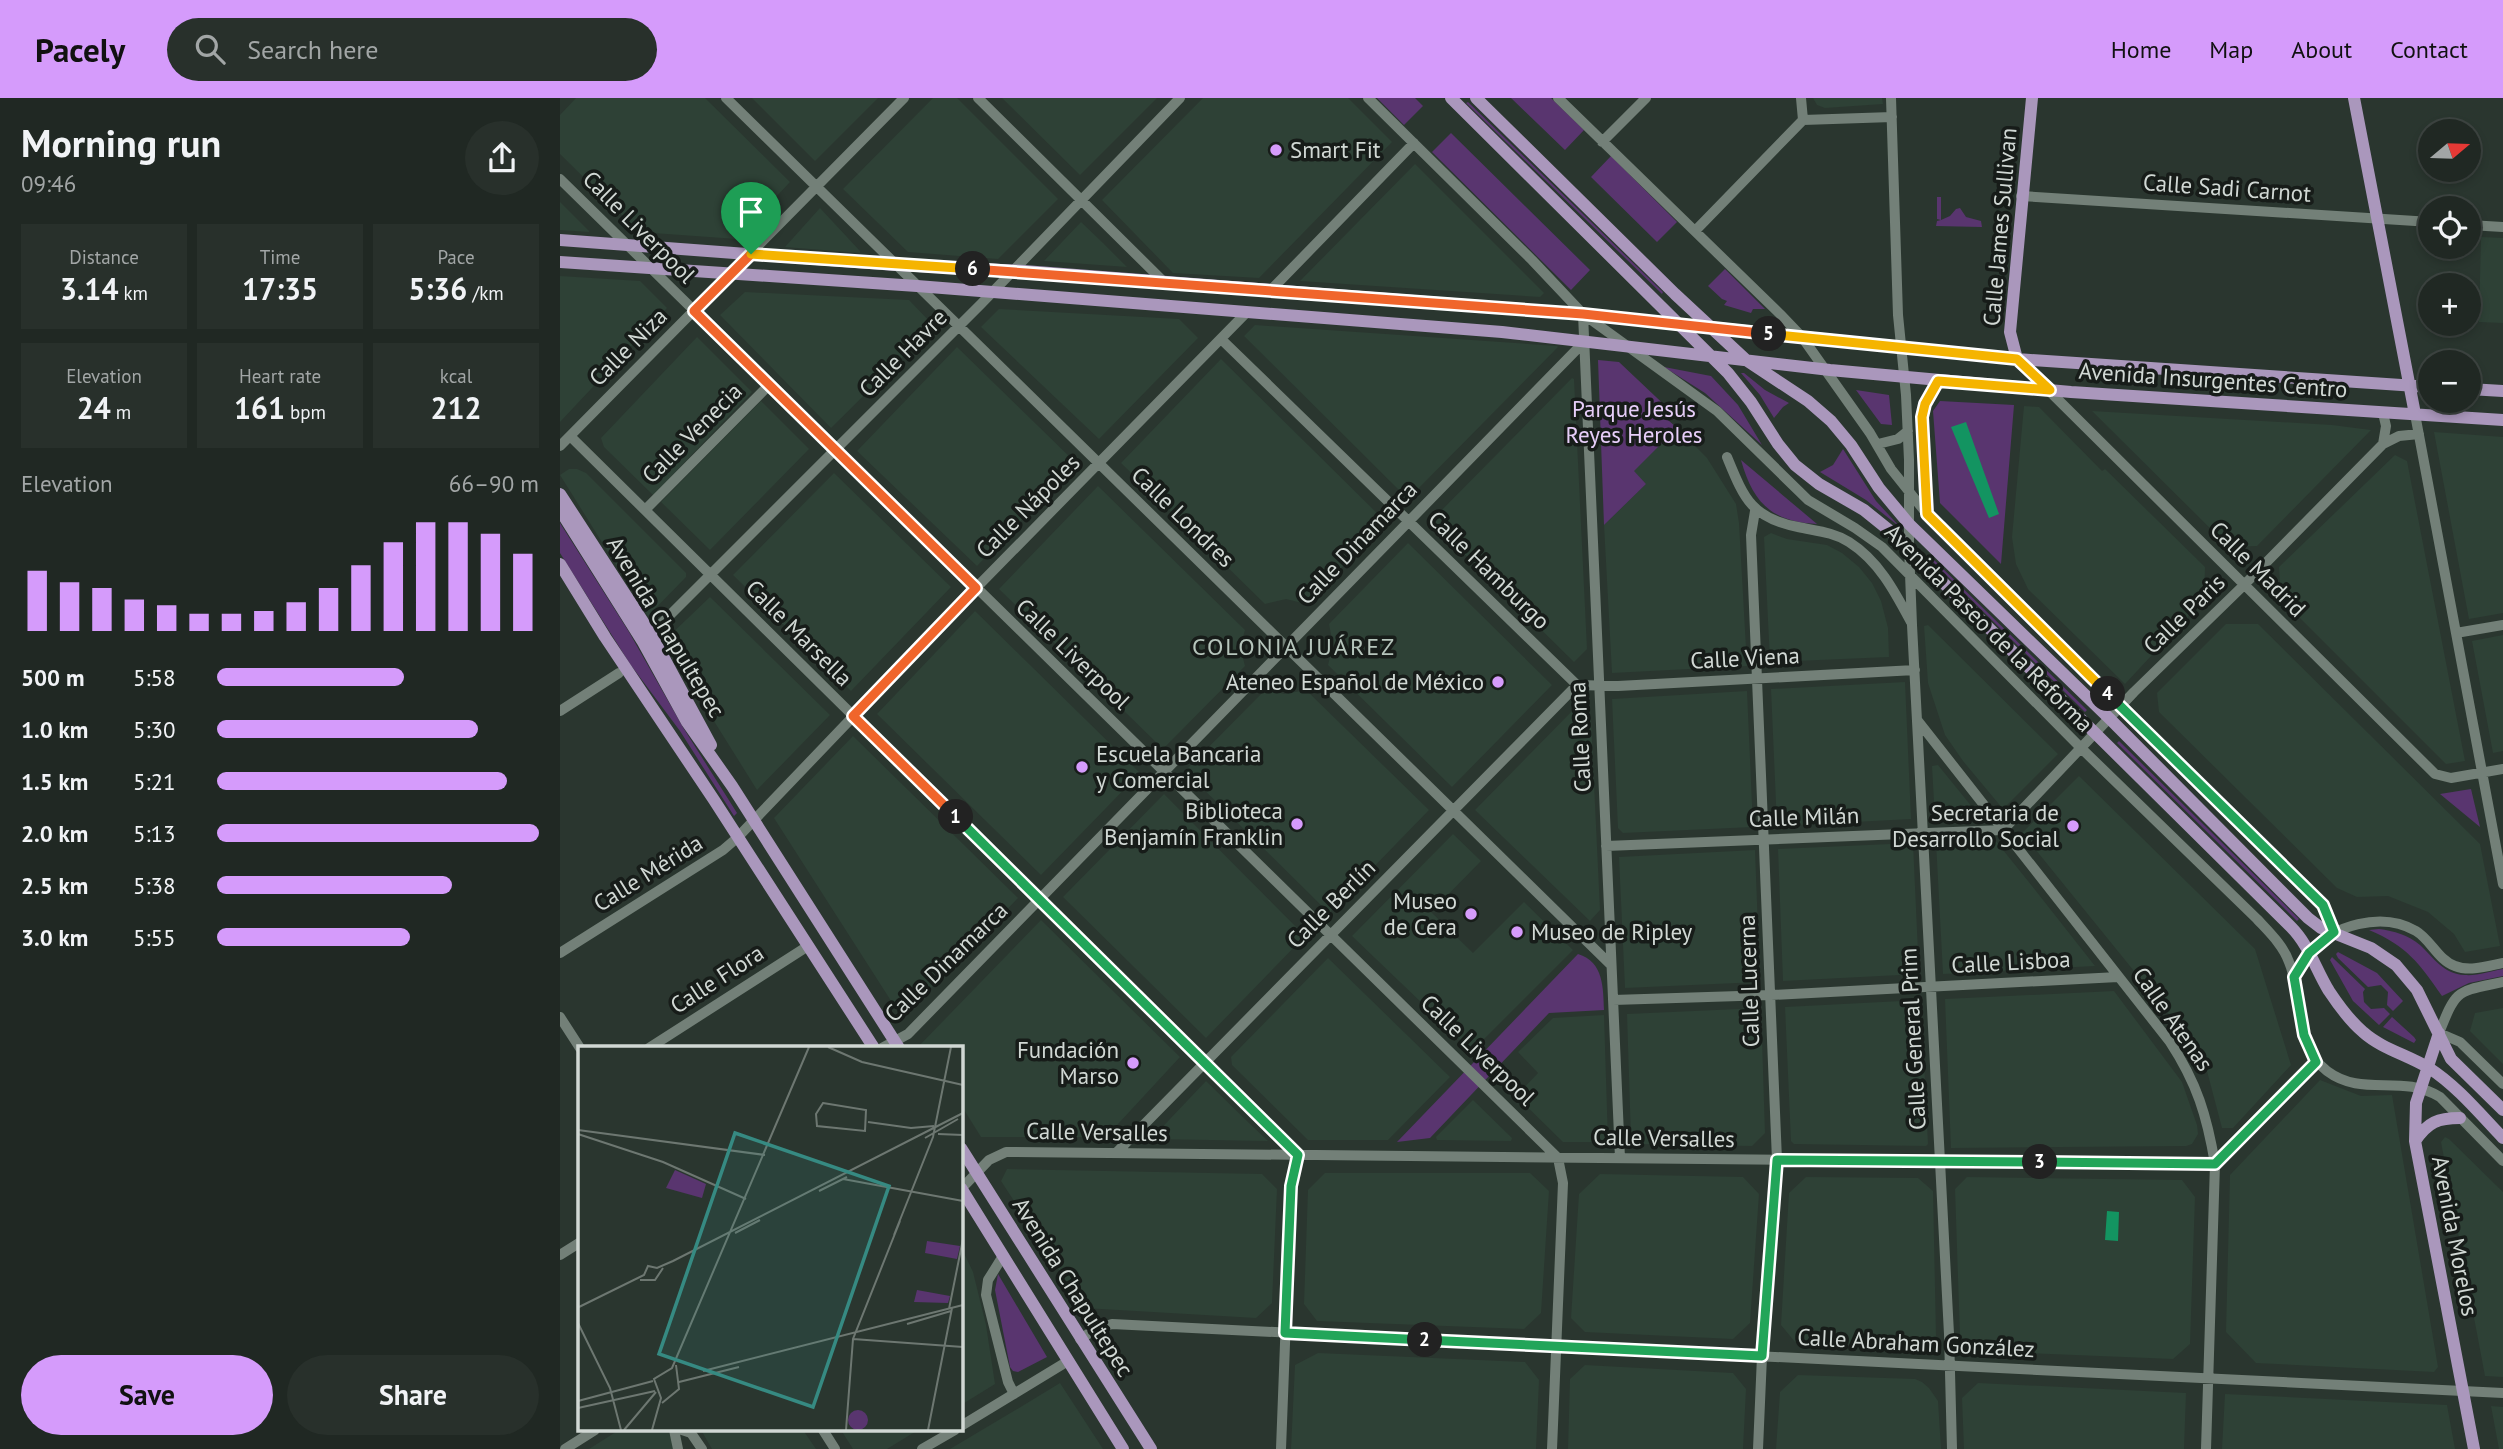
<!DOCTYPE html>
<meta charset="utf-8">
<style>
body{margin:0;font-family:"PT Sans",sans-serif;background:#28302b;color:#f1f3f6;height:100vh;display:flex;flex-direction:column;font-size:26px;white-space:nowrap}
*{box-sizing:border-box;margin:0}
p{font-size:23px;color:#a2a6a6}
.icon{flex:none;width:38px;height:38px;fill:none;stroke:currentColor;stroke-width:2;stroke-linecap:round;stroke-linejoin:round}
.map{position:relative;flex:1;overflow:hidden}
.details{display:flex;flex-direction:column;background:#202823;width:560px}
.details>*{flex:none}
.needle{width:46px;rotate:71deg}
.controls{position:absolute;left:1858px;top:21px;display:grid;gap:14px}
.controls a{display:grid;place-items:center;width:63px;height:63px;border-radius:50%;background:#202823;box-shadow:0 4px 10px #0003,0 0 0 2px #3d4441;font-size:35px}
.pin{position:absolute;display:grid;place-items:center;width:60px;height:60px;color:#fff;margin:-72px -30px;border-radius:50% 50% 50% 0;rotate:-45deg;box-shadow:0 0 7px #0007}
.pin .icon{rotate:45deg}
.km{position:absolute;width:35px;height:35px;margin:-18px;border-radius:50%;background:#222;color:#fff;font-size:19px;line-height:35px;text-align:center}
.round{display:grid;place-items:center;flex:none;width:74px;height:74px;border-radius:37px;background:#28302b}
.headline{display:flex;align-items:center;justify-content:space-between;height:119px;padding:0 21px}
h1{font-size:38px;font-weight:700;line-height:52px}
.metrics{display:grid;grid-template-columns:repeat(3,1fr);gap:10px;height:119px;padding:7px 21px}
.metrics div{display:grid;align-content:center;border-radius:0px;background:#28302b;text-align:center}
.metrics b{font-size:30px;font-weight:700}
.metrics small{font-size:19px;font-weight:400}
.metrics p{font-size:19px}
.chart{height:196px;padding:14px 21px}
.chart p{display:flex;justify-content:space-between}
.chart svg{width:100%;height:126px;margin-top:7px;stroke:#d59bfb;stroke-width:6}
.primary-button{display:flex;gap:14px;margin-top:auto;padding:14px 21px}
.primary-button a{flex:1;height:80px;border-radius:42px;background:#d59bfb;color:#111;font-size:28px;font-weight:700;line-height:80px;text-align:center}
.primary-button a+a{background:#28302b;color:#f1f3f6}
ul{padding:0 21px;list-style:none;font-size:23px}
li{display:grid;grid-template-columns:112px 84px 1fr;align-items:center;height:52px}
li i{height:18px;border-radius:9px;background:#d59bfb}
header{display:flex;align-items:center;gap:42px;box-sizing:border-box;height:98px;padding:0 35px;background:#d59bfb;color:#111}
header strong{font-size:33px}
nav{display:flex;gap:38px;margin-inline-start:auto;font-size:24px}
.search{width:490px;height:63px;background:#28302b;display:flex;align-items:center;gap:18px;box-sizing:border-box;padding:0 24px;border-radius:38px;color:#a2a6a6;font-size:26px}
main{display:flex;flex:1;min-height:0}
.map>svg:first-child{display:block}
</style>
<header>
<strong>Pacely</strong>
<div class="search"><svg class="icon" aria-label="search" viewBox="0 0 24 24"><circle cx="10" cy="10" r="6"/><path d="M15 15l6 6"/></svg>Search here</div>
<nav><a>Home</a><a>Map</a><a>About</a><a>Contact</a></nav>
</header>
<main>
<section class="details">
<div class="headline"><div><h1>Morning run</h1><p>09:46</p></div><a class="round"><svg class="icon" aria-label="share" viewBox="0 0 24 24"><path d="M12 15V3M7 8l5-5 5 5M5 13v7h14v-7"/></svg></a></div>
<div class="metrics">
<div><p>Distance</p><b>3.14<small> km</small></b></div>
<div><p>Time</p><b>17:35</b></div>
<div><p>Pace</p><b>5:36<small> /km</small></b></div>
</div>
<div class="metrics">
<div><p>Elevation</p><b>24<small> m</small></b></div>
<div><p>Heart rate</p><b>161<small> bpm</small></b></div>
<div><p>kcal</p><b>212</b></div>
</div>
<div class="chart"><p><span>Elevation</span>66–90 m</p>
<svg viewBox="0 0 160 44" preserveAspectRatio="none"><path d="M5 44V23M15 44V27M25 44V29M35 44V33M45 44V35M55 44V38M65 44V38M75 44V37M85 44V34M95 44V29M105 44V21M115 44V13M125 44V6M135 44V6M145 44V10M155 44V17"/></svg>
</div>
<ul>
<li><b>500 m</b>5:58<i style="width:58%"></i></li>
<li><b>1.0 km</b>5:30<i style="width:81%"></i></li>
<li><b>1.5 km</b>5:21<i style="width:90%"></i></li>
<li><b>2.0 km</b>5:13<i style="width:100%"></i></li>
<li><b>2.5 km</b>5:38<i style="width:73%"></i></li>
<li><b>3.0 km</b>5:55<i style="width:60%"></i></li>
</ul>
<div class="primary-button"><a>Save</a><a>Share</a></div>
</section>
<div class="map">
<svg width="1943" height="1351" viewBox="0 0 1943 1351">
<rect width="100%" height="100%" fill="#2a362f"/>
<path fill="#2e4136" d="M16 0H145L230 84 177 141 79 134 0 56V17Z
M192 0H318L255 63Z
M373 0H397L498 101 438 161 348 154 283 91Z
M442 0H597L520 77Z
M643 0H788L832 44 699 180 613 175 542 102Z
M1253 0H1322L1323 6 1265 10 1257 7Z
M855 66 984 195 980 199 740 183Z
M0 104 29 133V134L0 132Z
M260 110 300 153V155L225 149Z
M521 124 543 145 567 169 484 163Z
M1921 139 1943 140V225L1919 224Z
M0 178 80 183 107 210 0 324Z
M185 194 349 202 374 228 271 330 160 217Z
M439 211 619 221 638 240 539 341 421 229Z
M695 227 997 248 998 249 848 401 684 238Z
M137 239 192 294 93 397 44 349 41 340Z
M397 249 516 365 417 468 297 353Z
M661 261 826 424 746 506 726 501 705 506 561 365Z
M1012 280 1014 281 1027 551 1014 564 871 423Z
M201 303 249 351 150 452 101 404Z
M1464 308 1479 309 1542 373 1545 371 1645 469 1644 501 1565 586 1468 491 1456 466 1452 439Z
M1532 313 1772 327 1811 332 1697 448 1669 449Z
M1117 330 1147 360 1176 406 1179 425 1187 568 1052 575 1044 427 1086 386 1073 373Z
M1874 334 1943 339V515L1909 521Z
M1835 357 1847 363 1905 663 1886 666 1721 501 1719 469Z
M9 371H17L26 375 126 475V479L88 518 0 377Z
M274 375 391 489 291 593 173 477Z
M538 388 685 532 680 549 685 568 603 651 439 491Z
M1211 435 1227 441 1267 447 1282 455 1299 469 1312 485 1321 503 1328 530 1329 559 1210 564 1204 439Z
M848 445 992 587 892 689 768 567 773 547 769 526Z
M150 499 270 617 197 692 104 543Z
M415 513 580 675 481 777 317 616Z
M1666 526H1698L1920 746 1940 848 1905 854 1894 836 1868 814 1828 798 1797 799 1777 790 1599 614 1597 595Z
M1368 527 1498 656 1443 711 1403 663 1385 637 1368 585 1364 528Z
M1943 537V653L1933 655 1912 543Z
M1345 584 1351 721 1217 728 1211 591Z
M706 591 724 596 746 592 869 712 769 815 625 673Z
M1187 593 1193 729 1063 735 1058 730 1052 601Z
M1017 608 1031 622 1040 812 1030 823 915 712Z
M293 638 458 800 342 920 214 720Z
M1378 667 1417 715 1414 721 1375 722 1372 668Z
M1519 678 1695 851 1731 967 1673 1030H1662L1647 973 1625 936 1462 735Z
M604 696 745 838 646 940 503 799Z
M893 736 921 763 871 814 913 855 964 804 1013 852 912 953 792 838Z
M1435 742 1468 783 1535 868 1383 876 1376 744Z
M1353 745 1359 876 1223 883 1218 751Z
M1195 752 1200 884 1065 890 1059 759Z
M481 822 620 959 546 1039H421L401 1007V950H357Z
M768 860 890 979 828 1042H748L672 967 671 959Z
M1554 893 1622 984 1637 1027 1638 1036 1632 1046 1626 1048 1391 1050 1385 901Z
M1361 902 1368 1046 1366 1048 1234 1046 1231 1043 1225 909Z
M1201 910 1205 1035 1192 1048 1077 1046 1071 1041 1067 916Z
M1943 910V966L1910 933 1915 915Z
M1044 917 1048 1044H1003L956 998 978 975 958 954 993 920Z
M1760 982 1801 998 1832 997 1878 1269 1874 1274 1696 1265 1666 1234 1670 1077Z
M646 983 689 1025 708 1043 591 1041Z
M913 1002 952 1040 951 1043 877 1042 876 1039Z
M1885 1039 1889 1041 1943 1094V1279L1925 1278 1881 1044Z
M447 1071 702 1076 717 1091 712 1205 696 1220 524 1210 441 1083Z
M765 1075H970L989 1093 981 1215 964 1231 757 1223 744 1206 748 1092Z
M1040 1076 1183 1079 1199 1096 1190 1225 1173 1241 1025 1234 1011 1220 1019 1096Z
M1246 1079 1358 1080 1373 1093 1376 1238 1365 1248 1235 1244 1221 1227 1229 1095Z
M1407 1079 1622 1082 1635 1099 1630 1246 1613 1261 1414 1253 1400 1238 1395 1091Z
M401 1149 413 1174 426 1227 435 1286 401 1307Z
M758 1255 965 1264 979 1282 976 1351H731L735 1267Z
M1025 1267 1173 1275 1186 1291 1183 1351H1008L1010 1281Z
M1238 1277 1355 1281 1362 1284 1369 1290 1378 1303 1381 1351H1216L1220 1294Z
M500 1285 543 1351H390L459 1310Z
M1418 1285 1626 1295 1624 1351H1404L1402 1300Z
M1665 1296 1887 1307 1895 1351H1662Z
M1931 1308 1943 1309V1351H1939Z
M59 1332H108L115 1351H29Z
M141 1332H243L256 1351H152Z
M281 1332H358L327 1351H293Z"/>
<path fill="#59356f" d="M817 0H855L863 8 844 27Z
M951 0H991L1024 32 1005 52Z
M908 4 1103 194 1102 196 906 5Z
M891 35 1030 172 1011 192 872 54Z
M1051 58 1117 124 1097 144 1031 79Z
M1377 99H1381V122L1390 118 1396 111 1400 110 1406 119 1421 123 1422 129 1376 128 1377 123 1381 122 1377 121Z
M1165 171 1205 211H1193L1191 215 1164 207 1167 203 1162 201 1148 188Z
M1038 262 1059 264 1114 316 1108 322 1117 330 1074 373 1086 386 1044 427Z
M1104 269 1151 278 1178 307 1202 347 1145 295Z
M1181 275H1184L1205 292 1229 305 1223 309 1214 320 1200 297Z
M1296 292 1329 297 1332 327 1321 326Z
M1380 303 1454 307 1441 466 1380 405 1373 313Z
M1283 351 1316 403 1341 430 1306 402 1260 374 1273 367Z
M1181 362 1257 426C1212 424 1193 405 1181 362Z
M0 425 69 534 124 631 177 715 174 718 120 633 70 566 0 455Z
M1374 462 1527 612 1525 614 1372 463Z
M1559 643 1739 821 1737 823 1557 645Z
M1911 691 1920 729 1880 696Z
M1819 831C1834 833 1848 837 1860 847 1874 860 1883 876 1905 877 1917 878 1931 873 1943 871V878L1909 885 1882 898C1859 865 1847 848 1809 832Z
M1778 854 1817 875 1843 903 1833 913 1827 907 1828 894 1821 887 1808 889 1778 860 1776 856Z
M1018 856C1044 864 1043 890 1044 912L989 915 870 1040 837 1044Z
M1772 859 1805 891 1803 894 1804 904 1811 911 1824 910 1830 916 1819 927 1793 903 1770 862Z
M1832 919 1854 939 1856 942 1854 945 1823 929Z
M438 1176 487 1259 458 1274 453 1273 450 1269 435 1192Z"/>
<path fill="#139461" d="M1406 324 1439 416 1429 420 1391 329Z
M1547 1113 1559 1114 1558 1143 1545 1142Z"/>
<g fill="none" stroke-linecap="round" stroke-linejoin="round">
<path stroke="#738078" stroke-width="10" d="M166 0 1051 867
M418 0 604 184
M808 0 972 162 1023 216 1157 313 1248 402 1295 430 1322 449 1522 651 1697 821C1709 834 1723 847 1729 864 1744 899 1732 947 1767 973 1803 1000 1841 975 1880 999L1943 1063
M998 0 1220 216 1242 239 1310 335 1331 371 1367 416 1762 806 1774 834
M1241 0 1243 22
M1331 0 1338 217 1346 297 1349 362V450L1352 527 1389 1236 1392 1351
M1243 22 1332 19
M1042 44 1086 0
M0 81 998 1060 1003 1085 992 1351
M1461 98 1871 124
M1909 127 1943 129
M1135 133 1243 22
M711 192 854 45
M1023 216 1060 1060
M661 241 1017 587
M1457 261 1875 676 1891 680 1943 671
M1855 316 1943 786
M10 338 738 1057 731 1088 721 1351
M1318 346 1338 341 1348 333
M1823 346 1839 338 1859 336
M0 348 344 0
M1167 359C1184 400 1191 420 1238 429 1256 433 1273 434 1289 444 1319 463 1335 494 1351 524
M85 412 209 287
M1195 413 1191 437 1217 1062 1202 1258 1198 1351
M1896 535 1943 527
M91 536 421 206 620 0
M1017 587 1058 588 1355 572
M0 613 59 575
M1358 623 1610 944C1637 985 1647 1018 1655 1066L1646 1351
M1046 748 1443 732 1574 594 1684 487 1823 346 1826 328 1823 315
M0 855 163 752 177 740 416 490 687 214
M1734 879C1738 871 1743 863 1748 856 1772 827 1822 813 1856 833 1871 842 1878 862 1895 868 1910 874 1928 868 1943 865
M1943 884C1896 894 1897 890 1879 935L1900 944 1943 986
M1053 902 1211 897 1558 879
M0 919 20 950
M89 950 248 848
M322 950 348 936 1024 244
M556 1055 1017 587
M401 1091 429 1062 446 1054 1655 1066 1756 964
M0 1157 19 1145
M443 1158 428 1182 426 1197 448 1284 454 1296
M520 1241 536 1231 552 1226 1943 1295
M401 1328 508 1263
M114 1332 118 1351
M122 1332 131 1335 142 1351
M263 1332 275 1351
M5 1351 35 1332
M362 1351 395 1332"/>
<path stroke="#aa97bc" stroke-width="12" d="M891 0 1168 275 1191 304 1218 346 1235 367 1259 386 1304 412 1335 437 1731 829C1749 847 1756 872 1769 893 1779 908 1790 923 1803 934 1822 951 1848 957 1869 970 1897 988 1920 1016 1943 1040
M916 0 1115 196 1186 262 1248 303 1271 323 1291 347 1319 390 1349 426 1550 621 1748 820 1761 830 1811 850 1836 867 1857 892 1891 961 1943 1012
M1794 0 1855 316
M0 142 336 167 464 173 1023 216 1457 261 1871 289
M0 164 357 188 942 234 1270 272 1511 294 1943 322
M1457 261 1450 234 1472 0
M1909 291 1943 293
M0 396 91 536 151 647
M0 412 83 544 127 624 172 688 339 950
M1367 416 1362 319 1365 306 1378 283
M0 466 45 539 154 702 314 950
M1879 935 1856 1005 1855 1043 1914 1351
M1855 1043C1868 1024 1878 1020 1900 1020
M401 1050 591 1351
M401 1090 563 1351"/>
</g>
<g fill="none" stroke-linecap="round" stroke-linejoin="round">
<g stroke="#fff" stroke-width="14">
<path id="split-1" d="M191 156 134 213 416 490 293 618 396 719"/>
</g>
<g stroke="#fff" stroke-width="14">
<path id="split-2" d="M396 719 738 1057 731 1088 725 1235 865 1242"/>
</g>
<g stroke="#fff" stroke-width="14">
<path id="split-3" d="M865 1242 1202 1258 1217 1062 1480 1064"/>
</g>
<g stroke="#fff" stroke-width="14">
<path id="split-4" d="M1480 1064 1655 1066 1756 964 1744 937 1734 879 1749 855 1774 834 1763 807 1548 596"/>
</g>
<g stroke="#fff" stroke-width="14">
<path id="split-5" d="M1209 236 1457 261 1490 292 1378 283 1365 306 1362 319 1367 416 1548 596"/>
</g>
<g stroke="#fff" stroke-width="14">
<path id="split-6" d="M413 171 1023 216 1209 236"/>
</g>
<g stroke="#fff" stroke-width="14">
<path id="split-7" d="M191 156 413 171"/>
</g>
<use href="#split-1" stroke="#f0652b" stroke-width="9"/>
<use href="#split-2" stroke="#22a559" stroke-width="9"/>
<use href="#split-3" stroke="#22a559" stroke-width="9"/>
<use href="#split-4" stroke="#22a559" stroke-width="9"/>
<use href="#split-5" stroke="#f5b400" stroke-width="9"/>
<use href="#split-6" stroke="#f0652b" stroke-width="9"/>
<use href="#split-7" stroke="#f5b400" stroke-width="9"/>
</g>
<g fill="#d59bfb" stroke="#171c19" stroke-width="2.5">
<circle cx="716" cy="52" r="7"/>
<circle cx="938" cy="584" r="7"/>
<circle cx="522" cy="669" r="7"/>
<circle cx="737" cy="726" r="7"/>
<circle cx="1513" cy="728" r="7"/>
<circle cx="911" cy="816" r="7"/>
<circle cx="957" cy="834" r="7"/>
<circle cx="573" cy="965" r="7"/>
</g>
<g text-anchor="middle" stroke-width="7" stroke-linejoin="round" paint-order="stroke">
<g font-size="23" fill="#d1d8d4" stroke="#171c19" text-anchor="end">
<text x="730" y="60" text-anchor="start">Smart Fit</text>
<text x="924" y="592">Ateneo Español de México</text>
<text x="536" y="664" text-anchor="start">Escuela Bancaria<tspan x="536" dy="26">y Comercial</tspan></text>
<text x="723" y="721">Biblioteca<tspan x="723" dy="26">Benjamín Franklin</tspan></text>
<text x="1499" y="723">Secretaria de<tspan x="1499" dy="26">Desarrollo Social</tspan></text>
<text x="897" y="811">Museo<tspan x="897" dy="26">de Cera</tspan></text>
<text x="971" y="842" text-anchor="start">Museo de Ripley</text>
<text x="559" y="960">Fundación<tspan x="559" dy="26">Marso</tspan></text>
</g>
<g font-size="23" fill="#d1d8d4" stroke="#171c19">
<text transform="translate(1667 90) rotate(4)" y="8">Calle Sadi Carnot</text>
<text transform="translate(79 129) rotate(45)" y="8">Calle Liverpool</text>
<text transform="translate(1440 129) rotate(-85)" y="8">Calle James Sullivan</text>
<text transform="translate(68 249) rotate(-45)" y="8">Calle Niza</text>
<text transform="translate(343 255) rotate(-45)" y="8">Calle Havre</text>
<text transform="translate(1653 282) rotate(4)" y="8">Avenida Insurgentes Centro</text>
<text transform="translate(132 335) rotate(-45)" y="8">Calle Venecia</text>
<text transform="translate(468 408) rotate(-45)" y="8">Calle Nápoles</text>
<text transform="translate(623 419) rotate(44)" y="8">Calle Londres</text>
<text transform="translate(797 445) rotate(-46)" y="8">Calle Dinamarca</text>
<text transform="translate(1698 471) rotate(45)" y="8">Calle Madrid</text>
<text transform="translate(929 472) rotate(44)" y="8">Calle Hamburgo</text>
<text transform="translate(1624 516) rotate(-44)" y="8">Calle Paris</text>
<text transform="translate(106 529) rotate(59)" y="8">Avenida Chapultepec</text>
<text transform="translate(1429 530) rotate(45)" y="8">Avenida Paseo de la Reforma</text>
<text transform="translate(239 535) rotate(45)" y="8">Calle Marsella</text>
<text transform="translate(513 556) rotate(44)" y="8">Calle Liverpool</text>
<text transform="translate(1185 560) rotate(-3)" y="8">Calle Viena</text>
<text transform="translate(1020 639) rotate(-93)" y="8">Calle Roma</text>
<text transform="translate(1244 719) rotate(-2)" y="8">Calle Milán</text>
<text transform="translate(88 775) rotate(-32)" y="8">Calle Mérida</text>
<text transform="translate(771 806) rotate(-45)" y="8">Calle Berlín</text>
<text transform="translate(386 864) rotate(-44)" y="8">Calle Dinamarca</text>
<text transform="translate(1451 864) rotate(-3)" y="8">Calle Lisboa</text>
<text transform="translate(157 881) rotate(-33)" y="8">Calle Flora</text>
<text transform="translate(1189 883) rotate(-92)" y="8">Calle Lucerna</text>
<text transform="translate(1613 921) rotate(55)" y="8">Calle Atenas</text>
<text transform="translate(1353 941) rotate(-93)" y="8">Calle General Prim</text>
<text transform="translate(918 952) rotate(44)" y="8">Calle Liverpool</text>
<text transform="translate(537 1034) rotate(1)" y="8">Calle Versalles</text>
<text transform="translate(1104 1040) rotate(1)" y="8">Calle Versalles</text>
<text transform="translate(1895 1138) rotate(79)" y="8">Avenida Morelos</text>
<text transform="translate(513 1189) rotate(58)" y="8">Avenida Chapultepec</text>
<text transform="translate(1356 1245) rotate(3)" y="8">Calle Abraham González</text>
</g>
<g font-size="23" fill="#e7cef9" stroke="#171c19">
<text x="1074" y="319">Parque Jesús<tspan x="1074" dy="26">Reyes Heroles</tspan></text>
</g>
<g font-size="24" letter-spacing="2" fill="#b6c5bc" stroke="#171c19">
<text x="734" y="557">COLONIA JUÁREZ</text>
</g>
</g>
<g transform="translate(18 948)">
<rect width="385" height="385" fill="#2a362f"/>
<path d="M97 124 128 138 124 152 88 142ZM349 195 382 200 379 213 347 207ZM339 244 372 250 370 257 336 256ZM270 374a10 10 0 1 1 20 0a10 10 0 1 1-20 0Z" fill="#59356f"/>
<path fill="none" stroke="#6d7771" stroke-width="2" d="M250 1 284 16 385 39M245 57 288 64 287 85 239 80 238 68ZM290 76 333 82 356 80M0 84 187 109M0 88 85 116 168 153M360 88 385 89M347 92 380 73M265 133 385 155M241 145 269 131M157 187 182 174M316 189 355 91 373 1M62 234H77L85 222M1 261 66 229 70 220 79 222 95 215 385 67M371 263 385 193M0 277 32 342 43 384M329 278 373 265M275 293 385 301M125 325 385 259M101 336 161 321M0 355 75 335M84 357 101 343 98 319M0 362 77 345M46 384 78 346M74 384 83 352 76 333 94 322 231 1M268 384 275 293 322 175M350 384 374 262"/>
<path fill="#368a82" fill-opacity="0.15" stroke="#368a82" stroke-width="3.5" d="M157 87 311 140 235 361 81 308Z"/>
<rect width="385" height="385" fill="none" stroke="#d1d8d4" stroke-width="3.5"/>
</g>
</svg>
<div class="controls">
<a><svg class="needle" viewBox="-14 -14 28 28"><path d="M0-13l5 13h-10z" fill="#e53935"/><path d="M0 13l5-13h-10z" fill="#a2a6a6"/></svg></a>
<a><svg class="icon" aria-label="locate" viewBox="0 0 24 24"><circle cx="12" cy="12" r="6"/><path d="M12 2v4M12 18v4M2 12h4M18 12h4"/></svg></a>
<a>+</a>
<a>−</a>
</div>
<div class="pin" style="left:191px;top:156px;background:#1e9e55"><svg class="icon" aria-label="arrive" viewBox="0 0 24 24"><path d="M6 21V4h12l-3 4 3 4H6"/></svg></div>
<b class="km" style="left:396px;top:719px">1</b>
<b class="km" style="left:865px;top:1242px">2</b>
<b class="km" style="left:1480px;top:1064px">3</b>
<b class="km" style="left:1548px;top:596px">4</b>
<b class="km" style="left:1209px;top:236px">5</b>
<b class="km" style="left:413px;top:171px">6</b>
</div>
</main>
